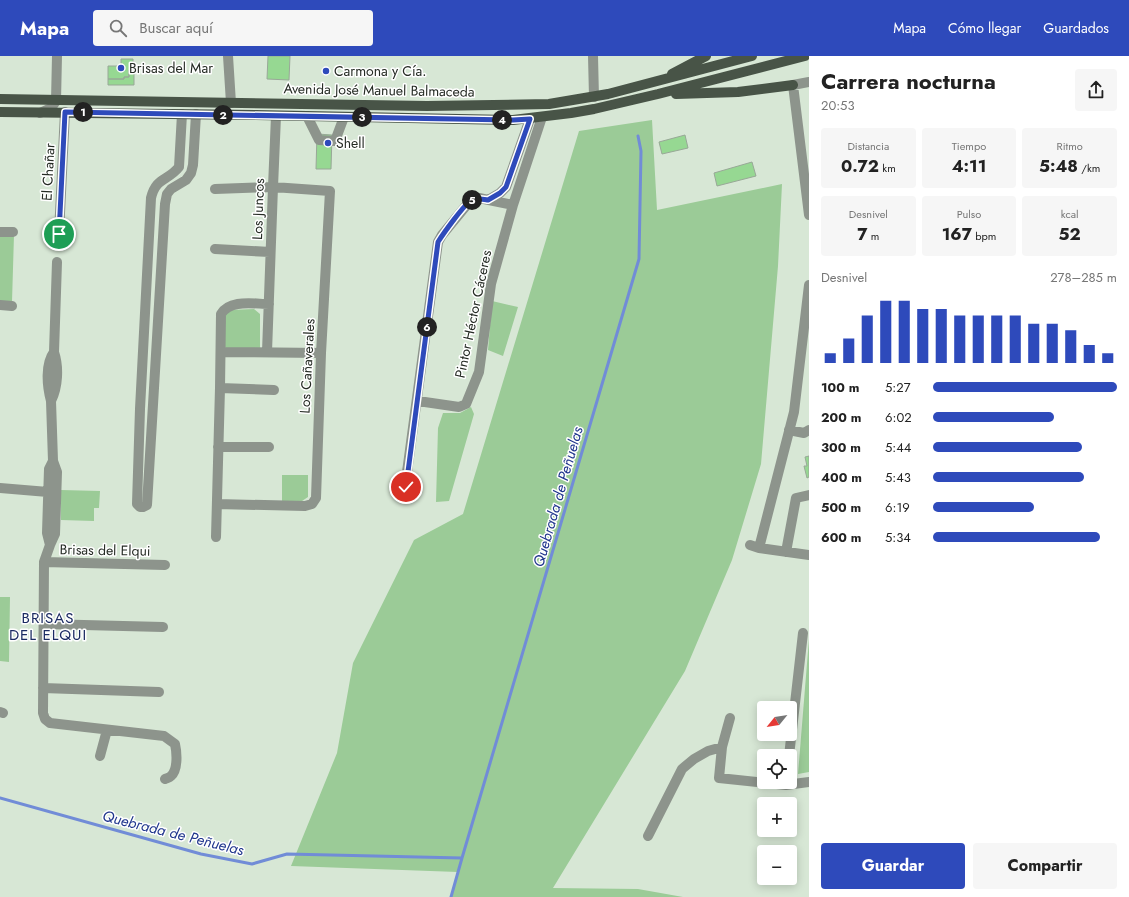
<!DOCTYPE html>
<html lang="es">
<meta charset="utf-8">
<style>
body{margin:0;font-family:Jost,sans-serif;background:#f6f6f6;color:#222;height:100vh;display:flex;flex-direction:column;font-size:15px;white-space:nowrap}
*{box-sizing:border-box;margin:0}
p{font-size:13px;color:#767676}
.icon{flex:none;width:22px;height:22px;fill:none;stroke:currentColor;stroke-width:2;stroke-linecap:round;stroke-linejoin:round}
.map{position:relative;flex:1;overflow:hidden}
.sheet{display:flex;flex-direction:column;background:#fff;width:320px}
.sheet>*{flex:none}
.needle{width:26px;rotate:240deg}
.buttons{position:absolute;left:757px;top:645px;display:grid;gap:8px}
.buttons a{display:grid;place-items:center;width:40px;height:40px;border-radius:4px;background:#fff;box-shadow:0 2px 10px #0003;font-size:20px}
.pin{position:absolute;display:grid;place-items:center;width:34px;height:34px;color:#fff;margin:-17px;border:2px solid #fff;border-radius:50%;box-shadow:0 1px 4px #0007}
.km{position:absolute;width:20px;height:20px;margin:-10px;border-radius:50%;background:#222;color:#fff;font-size:11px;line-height:20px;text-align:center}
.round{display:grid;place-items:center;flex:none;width:42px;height:42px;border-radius:4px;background:#f6f6f6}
.headline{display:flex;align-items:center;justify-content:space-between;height:68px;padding:0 12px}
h1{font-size:22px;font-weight:700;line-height:30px}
.metrics{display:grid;grid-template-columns:repeat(3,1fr);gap:6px;height:68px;padding:4px 12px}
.metrics div{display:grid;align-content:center;border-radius:4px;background:#f6f6f6;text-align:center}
.metrics b{font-size:17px;font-weight:700}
.metrics small{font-size:11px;font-weight:400}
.metrics p{font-size:11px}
.chart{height:112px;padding:8px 12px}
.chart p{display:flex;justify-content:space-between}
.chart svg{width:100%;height:72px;margin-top:4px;stroke:#2e4abb;stroke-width:6}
.action{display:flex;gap:8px;margin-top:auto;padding:8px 12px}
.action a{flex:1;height:46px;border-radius:4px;background:#2e4abb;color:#fff;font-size:16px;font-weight:700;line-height:46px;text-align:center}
.action a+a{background:#f6f6f6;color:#222}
ul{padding:0 12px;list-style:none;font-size:13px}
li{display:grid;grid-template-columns:64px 48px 1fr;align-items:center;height:30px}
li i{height:10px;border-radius:5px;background:#2e4abb}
header{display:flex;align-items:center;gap:24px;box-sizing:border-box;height:56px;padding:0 20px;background:#2e4abb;color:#fff}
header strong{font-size:19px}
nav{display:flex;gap:22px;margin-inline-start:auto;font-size:14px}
.search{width:280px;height:36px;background:#f6f6f6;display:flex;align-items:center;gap:10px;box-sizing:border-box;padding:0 14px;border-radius:4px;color:#767676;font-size:15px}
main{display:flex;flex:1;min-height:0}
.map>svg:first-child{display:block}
</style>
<header>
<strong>Mapa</strong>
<div class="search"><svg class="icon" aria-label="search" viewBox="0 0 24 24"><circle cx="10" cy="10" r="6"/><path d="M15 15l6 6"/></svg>Buscar aquí</div>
<nav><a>Mapa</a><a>Cómo llegar</a><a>Guardados</a></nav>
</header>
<main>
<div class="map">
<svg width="809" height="841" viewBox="0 0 809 841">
<rect width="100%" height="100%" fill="#d7e7d5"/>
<path fill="#9bcb97" d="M652 64 657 154 782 128 778 210 761 408 732 504 685 615 553 832 638 833 683 841H451L458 816 291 810 337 697 353 607 414 484 463 458 579 75Z
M0 178 14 179 12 246 0 245Z
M492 245 518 251 503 300 488 294Z
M254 253 260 258V292L227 293 224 290 225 259 229 254Z
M471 351 474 358 449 445 436 446 438 372 443 357H460Z
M282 419H308V441L302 445H282Z
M61 434 100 435 99 452H94V465L61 464Z
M0 541H10L9 606 0 605Z
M809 583V716L798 718Z"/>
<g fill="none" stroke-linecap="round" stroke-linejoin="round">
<path stroke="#718cd7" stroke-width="3" d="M0 742 201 798 252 808 287 798 462 802 639 203 641 95 638 80
M451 841 462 802"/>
</g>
<path fill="#96d892" stroke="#98a897" d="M268 0H290L289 24 267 23Z
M121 3H133V15L129 14V21H124V23H108V10H121Z
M129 14 134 15V29H108V23H124V21H129Z
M317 78 332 79 331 113H316Z
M685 79 688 92 662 98 659 86Z
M752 106 756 120 717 130 714 117Z
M809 400V421L807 422 804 410H807L805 401Z"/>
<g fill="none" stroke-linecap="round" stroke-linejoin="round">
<path stroke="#8d948c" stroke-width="10" d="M228 0 231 47
M593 0 594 41
M809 26 793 29 809 159
M40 57 51 52 56 45 57 0
M182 58 179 111C168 125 156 121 151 142L140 353 137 448 140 451H143L147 449 165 148 167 138 171 133 186 124 191 117 193 109 196 58
M307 60 319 84 335 85 344 61
M215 133 273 131 330 135 321 297 316 442 312 448 305 450 217 448
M488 144 500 137 506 131 530 63
M0 176H13
M59 177 65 56
M215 193 270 196
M0 249 12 250
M54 296C45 308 47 330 51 345 58 331 59 311 54 296L57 206
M221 296 321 297
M267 296 273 131 276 60
M220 332 274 334
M51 345 53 405 57 416 55 478 50 489 47 477 49 413 53 405
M418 345 459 351 466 348 479 316 491 228 513 149 542 61
M789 374 804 377 809 374
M218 391H269
M405 431 438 186 442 179 470 145 479 142 513 149
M0 432 48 436
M216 481 220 332 221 258C230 243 254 248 269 248
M50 489 44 506 43 657 45 663 50 667 164 680 175 688C177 697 178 714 171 720 169 722 167 722 165 723
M750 489 759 492 809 499
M759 492 794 356 809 229
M786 496 796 442 809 439
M44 506 165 509
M44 568 163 571
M43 632 159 636
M0 656 3 657
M722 691 730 662
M100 700 107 674
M789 700 803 577
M648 780 682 713 694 703 708 695 722 691 719 722 786 729 809 726"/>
<path stroke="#485447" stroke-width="10" d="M672 18 706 0
M676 38 738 36 793 29
M0 43 427 50 549 48 608 38 752 0
M0 56 256 59 513 64 571 57 594 53 658 38 805 0"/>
</g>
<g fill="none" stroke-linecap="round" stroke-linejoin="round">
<g stroke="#fff" stroke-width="8">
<path id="route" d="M59 178 65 56 513 64 530 63 506 131 500 137 488 144C482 143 478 142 472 144 465 147 443 178 438 186L406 431"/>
</g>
<use href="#route" stroke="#2e4abb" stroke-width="5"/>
</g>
<g fill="#2e4abb" stroke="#fff" stroke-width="1.5">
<circle cx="121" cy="12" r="4"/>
<circle cx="326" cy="15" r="4"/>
<circle cx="328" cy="87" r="4"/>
</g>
<g text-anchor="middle" stroke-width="3" stroke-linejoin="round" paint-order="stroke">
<g font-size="14" fill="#252b24" stroke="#fff" text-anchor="start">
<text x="129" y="17">Brisas del Mar</text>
<text x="334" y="20">Carmona y Cía.</text>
<text x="336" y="92">Shell</text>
</g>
<g font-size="14" fill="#252b24" stroke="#fff">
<text transform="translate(379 34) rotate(1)" y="5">Avenida José Manuel Balmaceda</text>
<text transform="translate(48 116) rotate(-87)" y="5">El Chañar</text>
<text transform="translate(258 153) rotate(-88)" y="5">Los Juncos</text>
<text transform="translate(473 258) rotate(-78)" y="5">Pintor Héctor Cáceres</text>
<text transform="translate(307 310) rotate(-87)" y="5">Los Cañaverales</text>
<text transform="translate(105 494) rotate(1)" y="5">Brisas del Elqui</text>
</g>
<g font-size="15" font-style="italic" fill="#20368d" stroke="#fff">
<text transform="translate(558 441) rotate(-74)" y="5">Quebrada de Peñuelas</text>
<text transform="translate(173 777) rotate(14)" y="5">Quebrada de Peñuelas</text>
</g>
<g font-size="15" letter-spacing="1" fill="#1b2b62" stroke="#fff">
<text x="48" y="567">BRISAS<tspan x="48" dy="17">DEL ELQUI</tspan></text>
</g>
</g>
</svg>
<div class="buttons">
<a><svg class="needle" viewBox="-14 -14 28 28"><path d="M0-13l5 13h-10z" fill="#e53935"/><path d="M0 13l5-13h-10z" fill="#767676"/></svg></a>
<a><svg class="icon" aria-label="locate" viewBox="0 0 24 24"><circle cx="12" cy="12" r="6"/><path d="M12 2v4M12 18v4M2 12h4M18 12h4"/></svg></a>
<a>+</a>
<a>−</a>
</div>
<div class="pin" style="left:59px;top:178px;background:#1e9e55"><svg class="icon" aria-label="arrive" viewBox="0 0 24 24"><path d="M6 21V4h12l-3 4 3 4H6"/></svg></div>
<div class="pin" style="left:406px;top:431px;background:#d93025"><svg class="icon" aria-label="check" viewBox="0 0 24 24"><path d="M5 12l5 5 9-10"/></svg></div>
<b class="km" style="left:83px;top:56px">1</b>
<b class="km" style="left:223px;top:59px">2</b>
<b class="km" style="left:362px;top:61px">3</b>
<b class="km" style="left:502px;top:64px">4</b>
<b class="km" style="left:472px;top:144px">5</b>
<b class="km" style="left:427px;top:271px">6</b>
</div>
<section class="sheet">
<div class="headline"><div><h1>Carrera nocturna</h1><p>20:53</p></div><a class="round"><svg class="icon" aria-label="share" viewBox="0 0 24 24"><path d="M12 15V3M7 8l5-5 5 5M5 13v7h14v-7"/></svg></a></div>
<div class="metrics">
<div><p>Distancia</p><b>0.72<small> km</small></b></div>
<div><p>Tiempo</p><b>4:11</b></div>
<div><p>Ritmo</p><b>5:48<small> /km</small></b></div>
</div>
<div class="metrics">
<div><p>Desnivel</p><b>7<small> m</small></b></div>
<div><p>Pulso</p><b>167<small> bpm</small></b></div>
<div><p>kcal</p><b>52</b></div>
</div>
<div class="chart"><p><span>Desnivel</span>278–285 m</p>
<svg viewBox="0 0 160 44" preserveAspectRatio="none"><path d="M5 44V38M15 44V29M25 44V15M35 44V6M45 44V6M55 44V11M65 44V11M75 44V15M85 44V15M95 44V15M105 44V15M115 44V20M125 44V20M135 44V24M145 44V33M155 44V38"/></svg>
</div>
<ul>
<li><b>100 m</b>5:27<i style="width:100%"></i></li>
<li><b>200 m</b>6:02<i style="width:66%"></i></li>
<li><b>300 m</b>5:44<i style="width:81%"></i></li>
<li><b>400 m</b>5:43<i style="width:82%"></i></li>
<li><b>500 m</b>6:19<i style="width:55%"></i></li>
<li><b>600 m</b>5:34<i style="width:91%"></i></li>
</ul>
<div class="action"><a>Guardar</a><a>Compartir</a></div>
</section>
</main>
